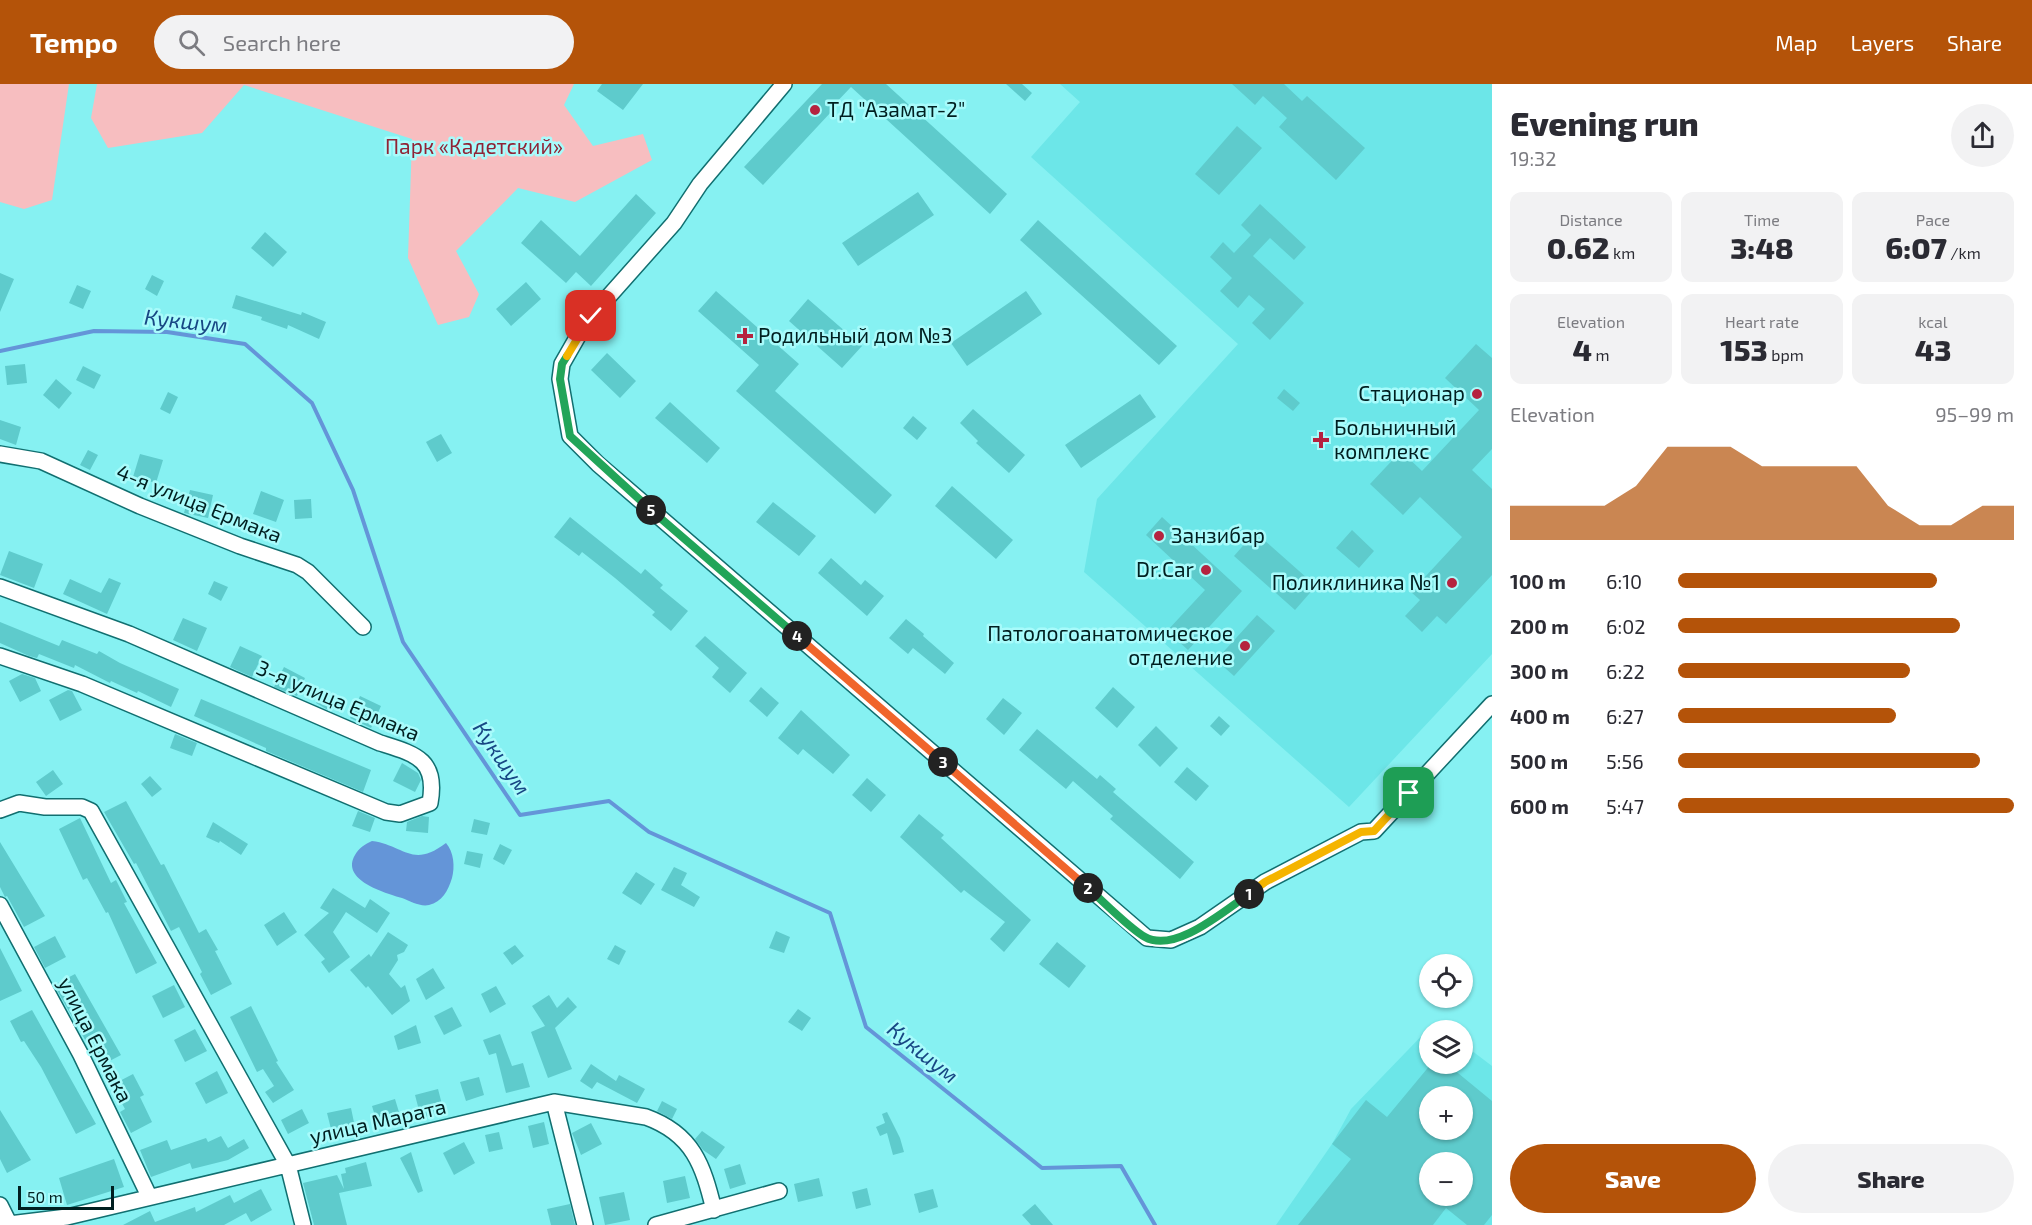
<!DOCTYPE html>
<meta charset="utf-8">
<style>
body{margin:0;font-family:"Exo 2",sans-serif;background:#f2f2f3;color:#2b2b33;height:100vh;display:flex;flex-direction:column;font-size:22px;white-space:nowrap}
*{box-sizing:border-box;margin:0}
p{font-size:20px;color:#7c7c81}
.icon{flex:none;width:33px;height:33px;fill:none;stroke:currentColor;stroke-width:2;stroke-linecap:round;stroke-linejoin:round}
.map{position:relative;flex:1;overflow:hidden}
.sheet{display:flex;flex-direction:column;background:#fff;width:540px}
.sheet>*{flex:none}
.tools{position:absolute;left:1419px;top:870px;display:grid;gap:12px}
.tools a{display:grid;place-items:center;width:54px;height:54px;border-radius:50%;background:#fff;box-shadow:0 2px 4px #0004;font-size:30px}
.scale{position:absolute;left:18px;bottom:15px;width:96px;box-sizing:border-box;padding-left:6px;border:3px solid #001f20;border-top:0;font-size:16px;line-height:21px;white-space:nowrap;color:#001f20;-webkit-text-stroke:4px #a8fbfb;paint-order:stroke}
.pin{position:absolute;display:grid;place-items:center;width:51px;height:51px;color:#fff;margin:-26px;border-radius:12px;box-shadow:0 3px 9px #0006}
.km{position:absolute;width:30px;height:30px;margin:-15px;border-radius:50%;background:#222;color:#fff;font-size:16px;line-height:30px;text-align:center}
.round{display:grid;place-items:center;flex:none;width:63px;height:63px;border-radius:32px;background:#f2f2f3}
.headline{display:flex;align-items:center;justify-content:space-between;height:102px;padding:0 18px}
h1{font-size:33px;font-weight:800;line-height:45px}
.metrics{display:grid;grid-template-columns:repeat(3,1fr);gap:9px;height:102px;padding:6px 18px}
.metrics div{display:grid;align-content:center;border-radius:12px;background:#f2f2f3;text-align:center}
.metrics b{font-size:30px;font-weight:800}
.metrics small{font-size:16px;font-weight:400}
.metrics p{font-size:16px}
.chart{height:168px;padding:12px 18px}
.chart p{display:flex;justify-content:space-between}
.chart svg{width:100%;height:108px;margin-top:6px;fill:#b45309;opacity:.7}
.action{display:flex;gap:12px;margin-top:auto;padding:12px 18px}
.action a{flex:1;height:69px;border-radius:36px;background:#b45309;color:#fff;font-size:24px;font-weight:800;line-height:69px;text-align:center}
.action a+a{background:#f2f2f3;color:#2b2b33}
ul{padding:0 18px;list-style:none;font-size:20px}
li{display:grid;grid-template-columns:96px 72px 1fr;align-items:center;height:45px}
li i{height:15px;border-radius:8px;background:#b45309}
header{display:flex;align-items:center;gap:36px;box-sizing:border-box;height:84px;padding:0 30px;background:#b45309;color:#fff}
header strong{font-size:28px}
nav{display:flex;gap:33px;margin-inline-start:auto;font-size:21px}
.search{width:420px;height:54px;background:#f2f2f3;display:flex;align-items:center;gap:15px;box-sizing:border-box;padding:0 21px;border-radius:33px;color:#7c7c81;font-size:22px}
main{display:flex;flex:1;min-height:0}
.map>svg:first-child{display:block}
</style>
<header>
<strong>Tempo</strong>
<div class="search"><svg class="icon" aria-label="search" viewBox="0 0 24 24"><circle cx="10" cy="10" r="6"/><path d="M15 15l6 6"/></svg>Search here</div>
<nav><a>Map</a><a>Layers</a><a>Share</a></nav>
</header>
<main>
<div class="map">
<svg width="1492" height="1141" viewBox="0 0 1492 1141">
<rect width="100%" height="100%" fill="#86f1f2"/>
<path fill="#6ce6e8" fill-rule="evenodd" d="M1060 0H1492V570L1349 723 1084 488 1097 415 1238 260 1031 73 1080 18Z
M1434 939 1444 946H1430V980H1462L1463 960 1492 982V1141H1276L1332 1060 1351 1025ZM1430 1012H1462V1046H1430ZM1430 1078H1462V1112H1430Z"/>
<path fill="#f7bec0" d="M0 0H69L52 116 24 125 0 118Z
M97 0H574L564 21 593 62 643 50 652 76 575 118 518 104 456 167 479 210 469 233 438 241 408 174 412 55 244 1 202 49 108 64 91 34Z"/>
<path fill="#6495d8" d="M372 757C404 761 412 785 446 759 454 768 455 783 452 794 448 807 442 818 429 821 420 823 410 817 402 814 385 809 340 796 355 771 359 764 365 760 372 757Z"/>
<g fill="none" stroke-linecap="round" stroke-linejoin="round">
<path stroke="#6495d8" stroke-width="4" d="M0 267 94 247 167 248 245 260 312 319 353 406 403 558 520 731 609 717 649 748 830 829 866 943 1042 1084 1121 1082 1155 1141"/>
</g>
<path fill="#5ecbcc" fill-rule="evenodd" d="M602 0H643L623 26 597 7Z
M822 0H886L1007 110 990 130 851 3 830 25 832 27 763 101 744 83Z
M1006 0H1022L1032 9 1025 17Z
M1232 0H1284L1302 17 1307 12 1365 64 1336 96 1279 43 1287 34 1263 12 1255 21Z
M1237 42 1262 64 1219 111 1195 90Z
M918 108 934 131 858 182 842 159Z
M636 110 656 129 591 202 576 188 566 199 521 159 541 136 580 172Z
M1260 120 1306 163 1294 176 1270 154 1253 172 1304 219 1270 256 1252 239 1265 225 1249 211 1238 224 1220 207 1232 194 1210 173 1223 158 1234 169 1251 151 1241 141Z
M1038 136 1177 262 1159 281 1020 156Z
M265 148 287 168 273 183 251 164Z
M0 189 14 195 0 228Z
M152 191 164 197 157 212 145 205Z
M526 198 541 215 511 242 496 225Z
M77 201 91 207 83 225 69 219Z
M716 207 799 280 775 307 892 411 875 430 736 307 759 281 698 227Z
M1026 207 1042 230 967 282 951 259Z
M236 211 301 231 302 228 326 238 319 255 288 241 287 245 261 236 262 233 232 224Z
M808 215 862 262 842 284 789 237Z
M1476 260 1492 274V365L1472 386 1492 405V491L1446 540 1437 532 1422 548 1405 532 1420 516 1411 508 1462 453 1420 413 1403 431 1370 400 1401 367 1422 387 1479 326 1445 294Z
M607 269 636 297 620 314 591 286Z
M25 280 27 299 7 301 5 282Z
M83 282 101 291 94 305 76 296Z
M56 295 72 309 59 325 43 311Z
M1284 305 1300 319 1293 327 1277 314Z
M168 308 178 313 170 330 160 325Z
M1140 310 1156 333 1081 384 1065 361Z
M670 318 720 364 707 379 655 334Z
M973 325 1025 371 1009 389 976 359 978 357 960 339Z
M913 332 927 344 917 356 903 344Z
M0 336 21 343 16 361 0 355Z
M441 350 452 369 437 378 426 358Z
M88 366 98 371 90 386 80 381Z
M140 370 163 376 156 399 133 393Z
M952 402 1013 456 996 475 935 422Z
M190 406 213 411 208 434 184 429Z
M261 407 284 416 276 438 253 430Z
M311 415 312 434 295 435 294 416Z
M773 418 816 452 799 472 756 438Z
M570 433 641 490 645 485 663 501 660 504 688 527 671 547 652 531 655 528 615 494 582 468 579 472 554 453Z
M1162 433 1242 507 1188 566 1167 547 1205 506 1146 451Z
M1352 446 1374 467 1359 484 1336 464Z
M1255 448 1316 502 1295 526 1234 472Z
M9 467 43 480 34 504 0 491Z
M831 474 861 501 865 496 884 512 867 532 818 489Z
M109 494 121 499 107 530 63 510 70 495 101 509Z
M214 497 228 503 221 517 208 510Z
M1257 531 1275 547 1234 592 1216 576Z
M183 534 207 544 197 567 173 556Z
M906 535 924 550 923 552 954 579 945 590 913 564 908 570 889 554Z
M0 538 59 562 62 556 97 570 99 567 120 579 179 605 171 623 138 607 137 609 111 597 110 599 75 581 74 584 39 570 37 574 29 572 0 559Z
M705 552 747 589 730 609 712 593 719 584 695 562Z
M240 562 262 572 252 593 230 583Z
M284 583 305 594 297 612 274 603Z
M22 590 35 594 41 607 20 618 9 597Z
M761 603 779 619 767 633 749 617Z
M1113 603 1135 623 1117 644 1095 624Z
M68 606 72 607 82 626 60 637 49 616Z
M324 607 335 614 328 626 316 619Z
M360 612 381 622 371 644 350 634Z
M1003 614 1022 629 1004 651 986 635Z
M201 615 371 686 363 708 266 667V664L194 632Z
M801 626 850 671 833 690 803 665 798 671 778 654Z
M1219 632 1230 642 1221 652 1210 642Z
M1156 642 1178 664 1160 683 1138 661Z
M1037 645 1097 695 1100 691 1116 705 1113 708 1194 778 1180 795 1110 735 1113 732 1073 697 1066 705 1019 666Z
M175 650 197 659 192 672 170 664Z
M402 679 418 689 421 696 415 708 393 697Z
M1187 683 1209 702 1196 717 1174 698Z
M53 686 63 700 46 712 36 698Z
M150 692 162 705 152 713 141 700Z
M867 694 886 711 871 728 852 711Z
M126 717 161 781 164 780 199 849 206 845 218 866 215 867 232 900 211 911 200 890 202 888 179 843 171 847 136 779 134 780 104 728Z
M358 727 375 734 370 748 352 742Z
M919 730 944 751 941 754 1031 836 1004 868 990 855 1005 838 964 806 961 809 900 753Z
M422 732 429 733 428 749 406 747 407 738Z
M80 734 111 799 116 796 127 818 124 819 157 879 136 890 108 828 106 829 87 794 83 796 59 745Z
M474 735 490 739 487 751 471 748Z
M213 738 248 760 241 771 220 757 219 759 206 753Z
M0 758 45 832 24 843 7 812 5 813 0 803Z
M500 760 512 766 504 781 493 775Z
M467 767 483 770 480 784 464 780Z
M674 783 687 789 681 801 700 813 694 823 661 806Z
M636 788 655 800 641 821 622 809Z
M333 804 365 824 370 815 390 829 377 849 346 828 333 848 350 873 329 889 321 878 325 875 304 851 329 829 320 824Z
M284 828 297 848 277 862 264 841Z
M776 847 790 853 784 869 769 864Z
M388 848 408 861 404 868 397 871 398 876 389 890 401 904 405 901 410 917 392 931 368 902 366 904 350 886 369 870 371 873Z
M55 852 66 873 45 884 34 863Z
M1057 858 1086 882 1069 904 1039 880Z
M515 861 524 872 512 881 503 869Z
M615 861 626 867 619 881 607 875Z
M0 864 22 907 0 917Z
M433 884 445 904 426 916 416 895Z
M75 890 121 971 100 982 54 901Z
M174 901 185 923 163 934 152 912Z
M496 902 506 920 490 929 481 910Z
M549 911 557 924 568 913 577 923 555 944 572 985 548 994 531 948 545 942 532 922Z
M251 922 278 977 276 978 294 1006 273 1019 265 1008 274 1002 263 985 257 988 230 933Z
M452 923 462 942 444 951 434 932Z
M798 925 811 934 802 947 788 938Z
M32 926 96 1040 76 1050 41 983 24 957 21 958 10 937Z
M416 941 421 959 398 966 394 952Z
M195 945 207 967 185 978 174 956Z
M500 950 512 982 523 979 530 1003 506 1009 496 969 489 971 483 956Z
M591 980 616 997 619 991 645 1005 637 1019 597 998 592 1005 580 997Z
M1431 980H1447L1492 1017V1131L1484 1141H1467L1446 1124 1433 1141H1298L1351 1075 1332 1060 1366 1016 1387 1033ZM1430 1012H1462V1046H1430ZM1430 1078H1462V1112H1430Z
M217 987 228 1009 206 1020 195 999Z
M133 990 144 1011 140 1013 152 1038 131 1049 120 1028 125 1025 112 1001Z
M479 993 484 1011 466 1017 460 998Z
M438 1005 444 1028 421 1034 415 1011Z
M395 1015 402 1038 379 1045 372 1022Z
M662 1017 677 1025 672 1035 657 1027Z
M351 1024 356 1048 333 1053 327 1029Z
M302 1025 309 1039 288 1050 281 1036Z
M0 1026 31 1076 7 1089 0 1075Z
M887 1028 900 1054 904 1068 893 1071 887 1049 880 1052 876 1043 885 1039 882 1030Z
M544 1038 549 1060 533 1064 528 1042Z
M591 1039 602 1060 581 1071 572 1049Z
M702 1047 725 1063 716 1075 703 1066 695 1055Z
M499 1048 503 1065 489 1068 485 1051Z
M221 1052 228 1064 244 1055 249 1064 228 1076 192 1085 190 1079 151 1093 140 1066 167 1056 171 1066 206 1054 208 1058Z
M464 1058 475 1079 454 1091 443 1069Z
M411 1068 423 1107 418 1109 400 1074Z
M114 1075 124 1103 67 1121 59 1094Z
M366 1078 372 1102 339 1109 347 1141H314L303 1099 337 1091 344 1105 341 1090 346 1089 345 1084Z
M740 1080 746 1100 730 1105 724 1085Z
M685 1092 690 1114 667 1119 663 1097Z
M819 1094 823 1112 798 1118 794 1100Z
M867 1104 871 1121 856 1125 852 1108Z
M261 1105 272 1126 251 1138 246 1129 224 1141H123L150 1127 155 1138 195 1123 196 1128 230 1111 234 1119Z
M933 1105 938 1123 919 1129 914 1110Z
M624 1108 630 1136 605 1141 599 1113Z
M570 1120 575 1141H551L547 1125Z
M1035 1120 1053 1141H1031L1022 1131Z"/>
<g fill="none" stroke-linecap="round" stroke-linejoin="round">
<g stroke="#116f70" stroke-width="18">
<path id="minor" d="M784 0 700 100 674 139 586 238 562 280 560 295 570 352 598 380 1147 854 1171 856 1200 843 1265 798 1361 748 1374 747 1492 620
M0 370 41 377 140 422 240 462 297 481 308 488 363 543
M0 503 129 550 380 659C415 670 438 675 430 719L400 730 386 728 82 600 0 572
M0 726 19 719 45 723H82L91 727 288 1081 303 1141
M0 821 81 971 149 1112
M554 1018 585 1141
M0 1121 10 1141
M1 1141 67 1133 554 1018 646 1033C693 1050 703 1081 714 1126
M656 1141 779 1107"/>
</g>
<use href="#minor" stroke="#fff" stroke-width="15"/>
</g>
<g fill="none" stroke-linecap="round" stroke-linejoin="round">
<g stroke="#fff" stroke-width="12">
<path id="split-1" d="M1249 810 1265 798 1361 748 1374 747 1409 709"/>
</g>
<g stroke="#fff" stroke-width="12">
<path id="split-2" d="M1088 804C1103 817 1129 844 1145 853 1175 870 1225 826 1249 810"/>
</g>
<g stroke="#fff" stroke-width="12">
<path id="split-3" d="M943 678 1088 804"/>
</g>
<g stroke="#fff" stroke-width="12">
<path id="split-4" d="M797 552 943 678"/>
</g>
<g stroke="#fff" stroke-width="12">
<path id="split-5" d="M651 426 797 552"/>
</g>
<g stroke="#fff" stroke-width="12">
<path id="split-6" d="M567 272 562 280 560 295 570 352 651 426"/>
</g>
<g stroke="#fff" stroke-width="12">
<path id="split-7" d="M567 272 591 232"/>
</g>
<use href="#split-1" stroke="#f5b400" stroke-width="8"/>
<use href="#split-2" stroke="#22a559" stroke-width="8"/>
<use href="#split-3" stroke="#f0652b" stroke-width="8"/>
<use href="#split-4" stroke="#f0652b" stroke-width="8"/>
<use href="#split-5" stroke="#22a559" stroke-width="8"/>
<use href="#split-6" stroke="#22a559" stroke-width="8"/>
<use href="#split-7" stroke="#f5b400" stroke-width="8"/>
</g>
<g fill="#b5233f" stroke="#a8fbfb" stroke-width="2">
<circle cx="815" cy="26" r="6"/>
<path d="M742 243h6v6h6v6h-6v6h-6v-6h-6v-6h6z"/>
<circle cx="1477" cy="310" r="6"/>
<path d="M1318 347h6v6h6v6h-6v6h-6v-6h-6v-6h6z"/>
<circle cx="1159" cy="452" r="6"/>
<circle cx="1206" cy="486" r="6"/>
<circle cx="1452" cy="499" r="6"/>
<circle cx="1245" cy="562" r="6"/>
</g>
<g text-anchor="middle" stroke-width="5" stroke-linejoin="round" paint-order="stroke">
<g font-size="21" fill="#001f20" stroke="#a8fbfb" text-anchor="start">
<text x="827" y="33">ТД "Азамат-2"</text>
<text x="758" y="259">Родильный дом №3</text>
<text x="1465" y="317" text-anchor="end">Стационар</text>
<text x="1334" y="351">Больничный<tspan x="1334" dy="24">комплекс</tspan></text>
<text x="1171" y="459">Занзибар</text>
<text x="1194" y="493" text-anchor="end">Dr.Car</text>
<text x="1440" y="506" text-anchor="end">Поликлиника №1</text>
<text x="1233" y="557" text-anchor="end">Патологоанатомическое<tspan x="1233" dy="24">отделение</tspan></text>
</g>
<g font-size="21" fill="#902335" stroke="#a8fbfb">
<text x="474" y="70">Парк «Кадетский»</text>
</g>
<g font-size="21" fill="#001f20" stroke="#a8fbfb">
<text transform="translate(199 420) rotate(22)" y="7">4-я улица Ермака</text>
<text transform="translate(338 617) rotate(23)" y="7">3-я улица Ермака</text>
<text transform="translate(95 956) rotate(63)" y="7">улица Ермака</text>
<text transform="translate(378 1038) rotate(-13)" y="7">улица Марата</text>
</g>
<g font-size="22" font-style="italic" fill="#174784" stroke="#a8fbfb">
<text transform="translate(186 237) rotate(6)" y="8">Кукшум</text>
<text transform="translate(502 674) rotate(56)" y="8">Кукшум</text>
<text transform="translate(923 968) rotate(39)" y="8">Кукшум</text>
</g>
</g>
</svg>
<div class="tools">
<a><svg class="icon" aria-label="locate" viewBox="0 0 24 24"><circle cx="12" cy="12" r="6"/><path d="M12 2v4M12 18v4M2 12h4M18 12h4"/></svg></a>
<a><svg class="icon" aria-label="layers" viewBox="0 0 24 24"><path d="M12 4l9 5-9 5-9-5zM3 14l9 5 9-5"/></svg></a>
<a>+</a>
<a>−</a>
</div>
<div class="scale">50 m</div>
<div class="pin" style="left:1409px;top:709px;background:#1e9e55"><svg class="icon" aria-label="arrive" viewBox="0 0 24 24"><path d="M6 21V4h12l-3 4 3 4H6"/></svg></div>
<div class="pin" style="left:591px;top:232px;background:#d93025"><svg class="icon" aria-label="check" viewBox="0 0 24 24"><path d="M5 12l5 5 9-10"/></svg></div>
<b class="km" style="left:1249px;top:810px">1</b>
<b class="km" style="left:1088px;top:804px">2</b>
<b class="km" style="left:943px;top:678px">3</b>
<b class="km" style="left:797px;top:552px">4</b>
<b class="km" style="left:651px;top:426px">5</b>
</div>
<section class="sheet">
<div class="headline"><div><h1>Evening run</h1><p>19:32</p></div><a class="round"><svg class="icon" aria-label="share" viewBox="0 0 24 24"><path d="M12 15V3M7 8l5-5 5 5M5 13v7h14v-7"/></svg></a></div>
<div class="metrics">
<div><p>Distance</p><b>0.62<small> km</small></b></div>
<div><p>Time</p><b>3:48</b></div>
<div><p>Pace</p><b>6:07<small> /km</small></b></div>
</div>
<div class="metrics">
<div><p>Elevation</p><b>4<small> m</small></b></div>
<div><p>Heart rate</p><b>153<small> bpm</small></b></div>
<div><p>kcal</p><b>43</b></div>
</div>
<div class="chart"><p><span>Elevation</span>95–99 m</p>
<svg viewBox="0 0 160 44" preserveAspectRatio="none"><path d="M0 44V30L10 30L20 30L30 30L40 22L50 6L60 6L70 6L80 14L90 14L100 14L110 14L120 30L130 38L140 38L150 30L160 30V44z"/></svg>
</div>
<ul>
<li><b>100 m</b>6:10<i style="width:77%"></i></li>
<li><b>200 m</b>6:02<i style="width:84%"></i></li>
<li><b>300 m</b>6:22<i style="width:69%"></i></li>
<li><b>400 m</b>6:27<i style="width:65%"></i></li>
<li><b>500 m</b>5:56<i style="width:90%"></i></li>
<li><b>600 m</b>5:47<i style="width:100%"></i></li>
</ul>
<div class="action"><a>Save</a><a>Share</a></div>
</section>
</main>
